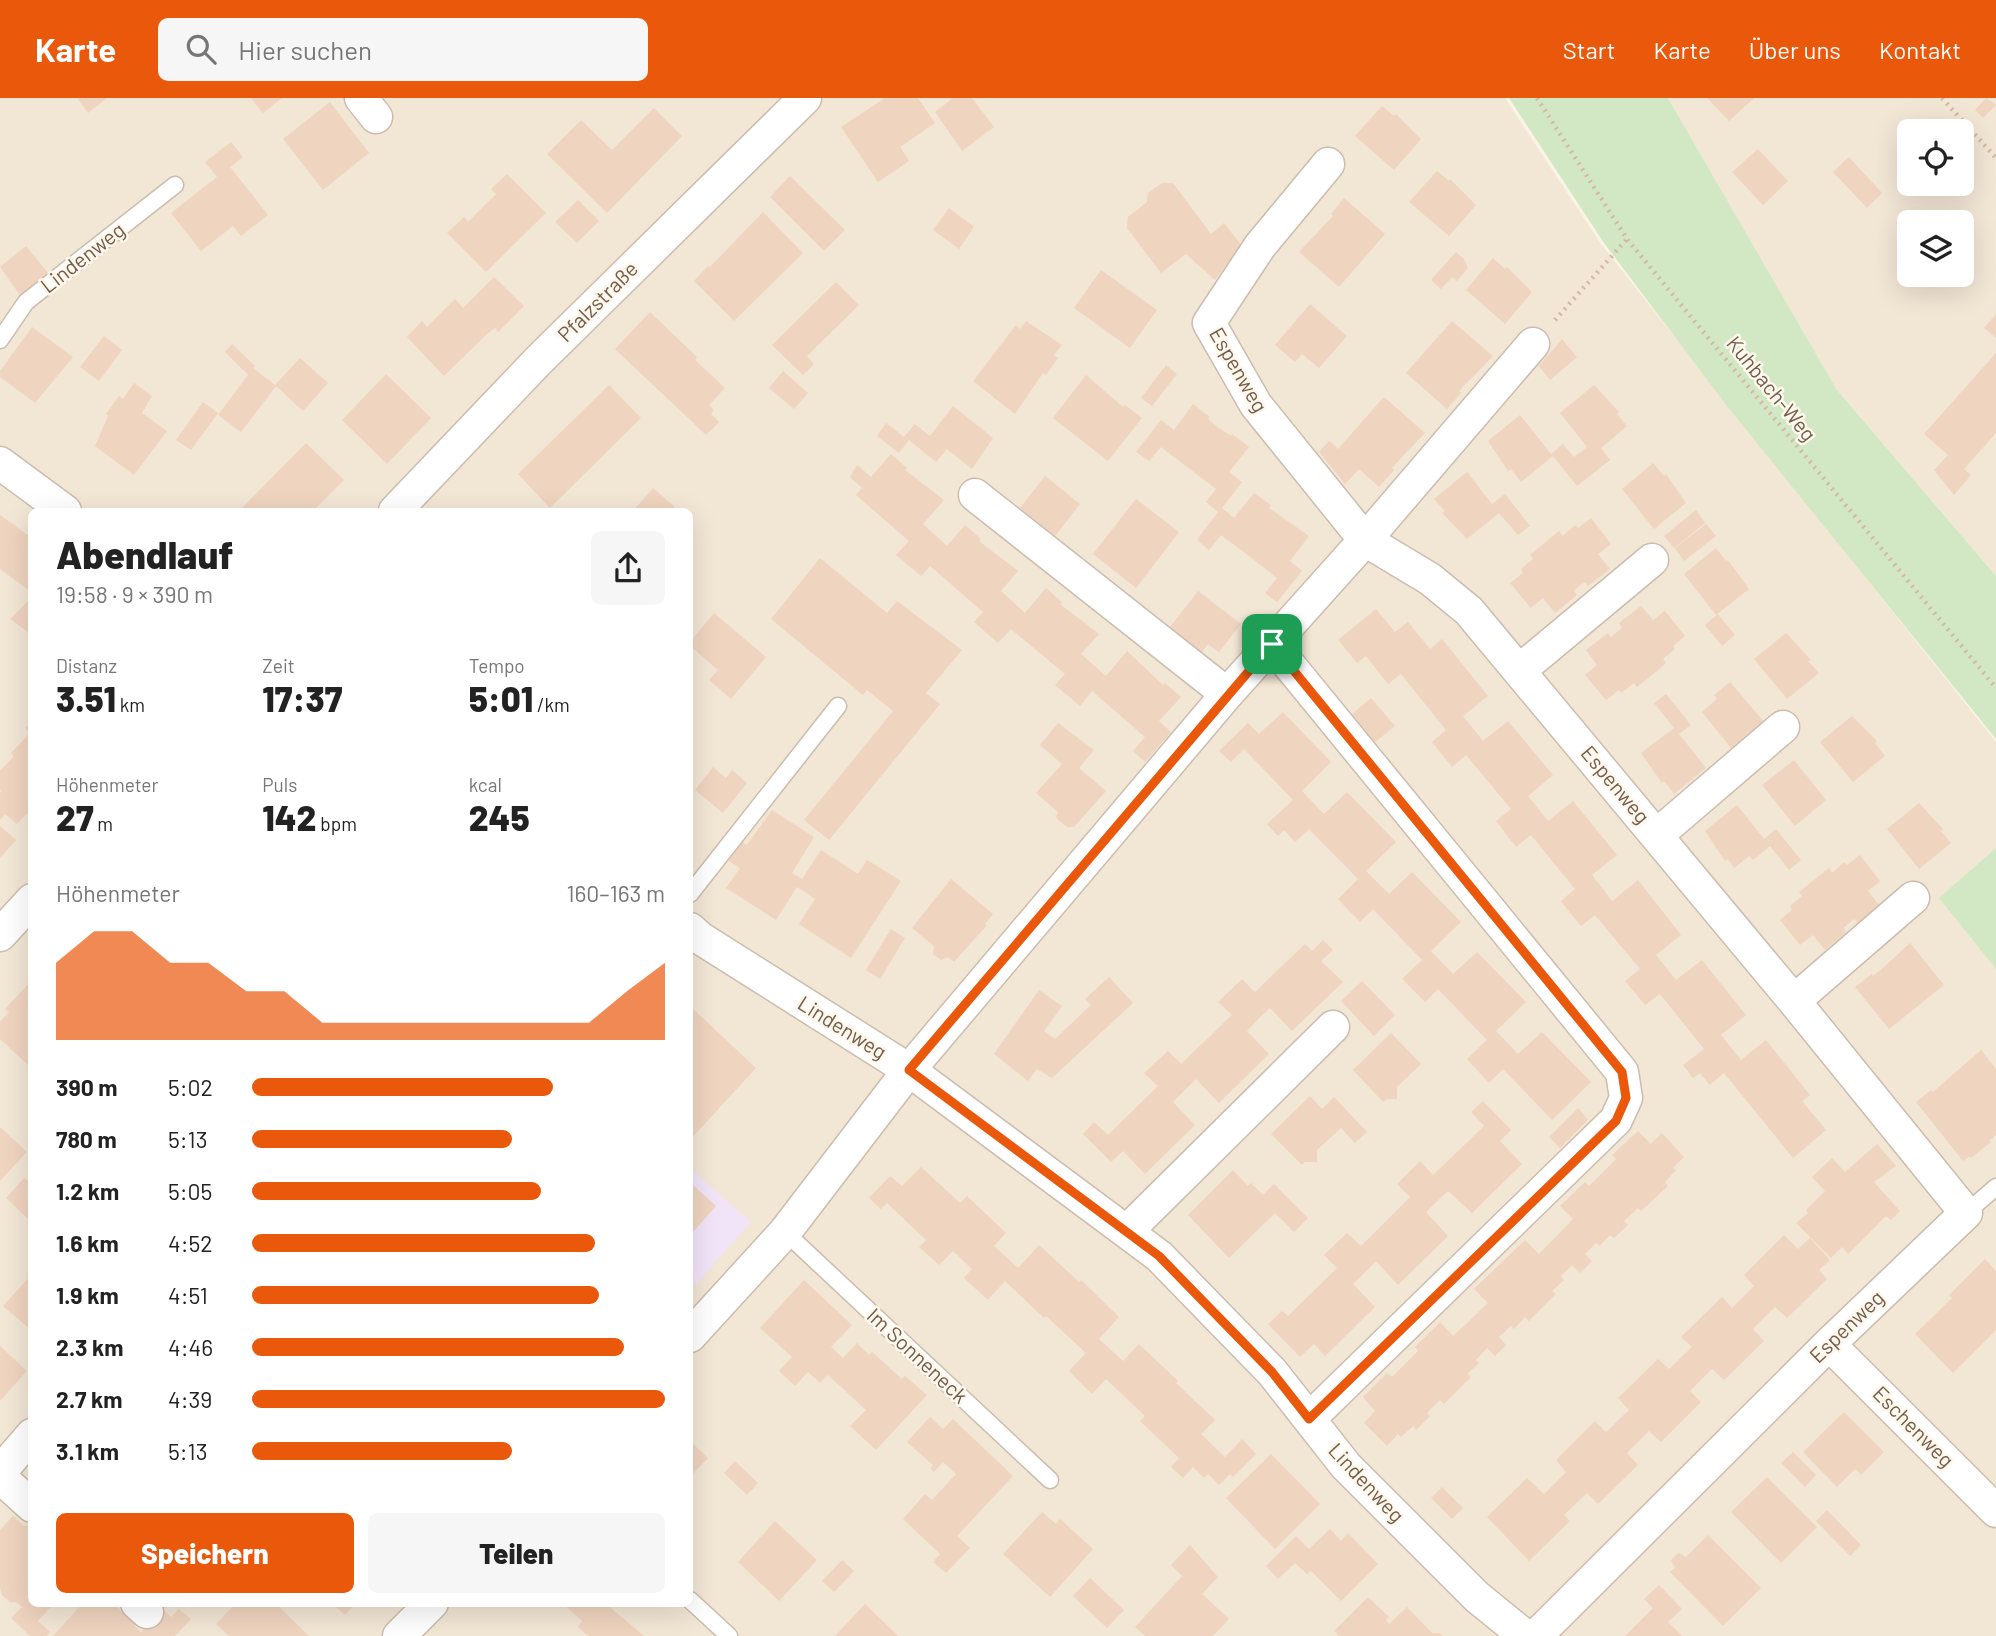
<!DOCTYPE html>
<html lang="de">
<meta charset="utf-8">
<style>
body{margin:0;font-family:Barlow,sans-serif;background:#f6f6f6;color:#222;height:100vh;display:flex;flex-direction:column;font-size:26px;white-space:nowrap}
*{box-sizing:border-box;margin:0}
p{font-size:23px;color:#767676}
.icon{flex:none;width:38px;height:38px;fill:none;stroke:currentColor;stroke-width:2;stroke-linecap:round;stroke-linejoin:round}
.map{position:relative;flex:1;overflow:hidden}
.sheet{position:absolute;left:28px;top:410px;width:665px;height:1099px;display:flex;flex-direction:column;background:#fff;border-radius:10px;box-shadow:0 7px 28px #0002}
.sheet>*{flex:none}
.tools{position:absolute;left:1897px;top:21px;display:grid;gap:14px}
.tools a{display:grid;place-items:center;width:77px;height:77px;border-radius:10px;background:#fff;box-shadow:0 7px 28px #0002;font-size:35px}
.pin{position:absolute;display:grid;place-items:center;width:60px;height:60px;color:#fff;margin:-30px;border-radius:14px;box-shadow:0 4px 10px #0006}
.round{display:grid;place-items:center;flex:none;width:74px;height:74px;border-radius:10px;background:#f6f6f6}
.head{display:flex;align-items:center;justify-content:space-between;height:119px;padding:0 28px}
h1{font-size:38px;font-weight:800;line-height:52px}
.metrics{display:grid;grid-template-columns:repeat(3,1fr);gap:10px;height:119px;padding:7px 28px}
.metrics div{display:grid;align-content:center}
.metrics b{font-size:35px;font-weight:800}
.metrics small{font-size:19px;font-weight:400}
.metrics p{font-size:19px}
.chart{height:196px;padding:14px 28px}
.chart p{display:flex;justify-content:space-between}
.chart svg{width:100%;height:126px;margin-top:7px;fill:#ea580c;opacity:.7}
.action{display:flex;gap:14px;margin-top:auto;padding:14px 28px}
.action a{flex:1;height:80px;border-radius:10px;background:#ea580c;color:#fff;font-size:28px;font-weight:800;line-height:80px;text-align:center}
.action a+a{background:#f6f6f6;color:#222}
ul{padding:0 28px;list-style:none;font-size:23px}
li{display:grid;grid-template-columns:112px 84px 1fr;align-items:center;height:52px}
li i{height:18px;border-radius:9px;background:#ea580c}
header{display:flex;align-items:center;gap:42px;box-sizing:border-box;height:98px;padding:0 35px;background:#ea580c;color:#fff}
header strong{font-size:33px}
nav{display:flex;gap:38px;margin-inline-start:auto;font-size:24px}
.search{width:490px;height:63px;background:#f6f6f6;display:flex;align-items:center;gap:18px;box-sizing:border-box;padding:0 24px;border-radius:10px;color:#767676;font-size:26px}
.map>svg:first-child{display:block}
</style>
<header>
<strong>Karte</strong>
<div class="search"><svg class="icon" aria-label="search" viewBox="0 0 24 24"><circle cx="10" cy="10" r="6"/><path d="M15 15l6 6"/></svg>Hier suchen</div>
<nav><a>Start</a><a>Karte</a><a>Über uns</a><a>Kontakt</a></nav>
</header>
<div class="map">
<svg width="1996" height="1538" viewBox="0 0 1996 1538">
<rect width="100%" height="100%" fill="#fbf4e6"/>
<path fill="#f2e6d5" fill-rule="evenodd" d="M0 0H1505L1601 146 1996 644V1538H0ZM32 413H690V1505H32Z
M1668 0H1996V478L1837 292ZM1909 33H1962V86H1909ZM1909 124H1962V177H1909Z"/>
<path fill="#f1e3f8" d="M690 1070 751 1124 690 1193Z"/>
<path fill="#d2e8c5" d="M1509 0H1668L1837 292 1996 478V641L1727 308 1604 145Z
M1996 750V871L1939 800Z"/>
<path fill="#efd4bf" d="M77 0H107L88 15Z
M251 0H282L263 15Z
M885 0H918L935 25 900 49 909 63 878 84 841 29Z
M953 0H972L994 29 962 53 935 14Z
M1707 0H1754L1729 23Z
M1986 0 1996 7 1983 20 1975 12Z
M330 4 369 55 323 92 283 41Z
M1382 8 1394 18 1396 16 1421 41 1394 72 1355 38Z
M654 10 682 38 607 115 547 56 581 22 612 52Z
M231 44 243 59 230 69 268 117 241 138 233 128 201 153 171 115 217 79 205 64Z
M1758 51 1788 83 1763 107 1732 74Z
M1849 59 1882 95 1867 110 1833 74Z
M1437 73 1449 83 1450 81 1476 107 1449 138 1409 104Z
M507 76 546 115 486 174 447 135 464 119 468 124 496 96 491 91Z
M790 78 845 132 824 153 770 99Z
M1162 85H1173L1211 136 1224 125 1245 152 1238 161 1230 162 1215 182 1186 156 1161 175 1127 130 1128 119 1147 104 1148 95Z
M1344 100 1385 136 1339 189 1299 154 1333 118 1331 116Z
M578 102 599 123 577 145 555 124Z
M949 110 974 129 959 151 933 132Z
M763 114 803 155 734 223 694 183 708 168 710 169Z
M26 148 48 175 20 197 0 169Z
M1456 154 1464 161 1468 170 1457 183 1452 179 1441 191 1431 182Z
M1493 160 1505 171 1507 169 1532 194 1505 226 1466 192Z
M1101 172 1157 212 1130 250 1074 210Z
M494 179 524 208 498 234 495 230 488 235 444 278 407 239 422 223 427 229 455 201 463 210Z
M836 184 859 207 807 258 814 266 803 277 772 247Z
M1310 206 1347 238 1319 270 1302 256 1295 264 1275 247Z
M650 214 697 259 695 262 725 290 709 307 714 312 711 316 719 324 706 337 615 251Z
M1996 216V240L1984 230Z
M1026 223 1062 247 1054 257 1058 260 1046 277 1043 275 1015 316 973 283 1016 227 1020 231Z
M1452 223 1493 258 1459 293 1461 295 1447 311 1406 275Z
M32 229 73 259 35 305 0 279V273Z
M104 238 122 252 99 283 80 269Z
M1562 241 1577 259 1550 282 1539 268Z
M232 246 255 268 253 270 275 287 300 260 328 285 303 313 276 288 241 334 218 317 248 277 225 254Z
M1996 255V335L1964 371 1971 377 1954 397 1934 372 1948 357 1924 336Z
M1166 267 1177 276 1152 308 1141 300Z
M783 273 808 295 794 311 769 290Z
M386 276 431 320 387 366 342 322Z
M1086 277 1123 309 1125 307 1142 320 1108 363 1053 320Z
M134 285 152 298 142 315 167 333 134 377 95 348 108 318 106 316 119 298 123 301Z
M609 287 641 320 550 410 518 376Z
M1594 287 1619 314 1617 316 1627 328 1601 350 1610 362 1577 388 1553 358 1521 384 1511 371 1508 373 1488 343 1520 317 1551 356 1563 346 1574 359 1587 349 1560 315Z
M1384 299 1425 335 1401 360 1392 370 1394 372 1379 389 1359 371 1345 386 1319 354 1329 343 1338 351Z
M203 304 218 315 191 352 176 342Z
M1193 306 1210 319 1208 321 1219 330 1231 338 1232 336 1249 349 1229 374 1242 384 1222 410 1234 420 1254 395 1271 407 1269 410 1309 438 1290 463 1302 473 1277 504 1265 495 1277 480 1249 458 1221 437 1209 452 1197 442 1218 414 1206 404 1216 391 1161 349 1149 363 1136 354 1161 322 1174 332Z
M953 308 993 340 972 371 947 351 936 364 909 342 899 355 877 338 886 325 904 339 915 326 930 338Z
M306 345 344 382 313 413H239Z
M891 356 907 370 905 372 944 402 923 426 947 448 965 427 981 441 979 443 1018 473 1001 493 1025 515 1046 490 1062 504 1060 506 1099 536 1081 556 1106 578 1127 553 1163 587 1165 585 1181 599 1159 623 1171 634 1145 664 1133 653 1145 639 1092 593 1080 608 1055 587 1065 576 1011 531 998 545 974 524 983 514 930 468 921 478 896 457 909 443 856 397 862 390 850 379 857 367 871 379Z
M1653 365 1664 378 1666 376 1686 405 1654 431 1622 391Z
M1467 374 1492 406 1505 396 1530 428 1518 437 1499 415 1467 441 1442 415 1445 413 1434 401Z
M1045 378 1080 406 1055 438 1020 410Z
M653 390 675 409 672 413H633Z
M1136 401 1179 434 1136 490 1093 456Z
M1696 412 1705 425 1674 450 1664 438Z
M0 417 32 440V485L27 491 0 471Z
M1591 420 1611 446 1598 456 1610 471 1588 488 1585 484 1579 488 1574 493 1577 497 1555 515 1543 500 1531 510 1510 485 1523 475 1521 471 1533 461 1530 457 1559 433 1563 438 1575 427 1578 430Z
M1706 426 1716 438 1684 463 1675 450Z
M1716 450 1726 463 1728 462 1749 491 1716 517 1684 476Z
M820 460 887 515 897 503 962 552 926 595 940 606 829 742 804 722 893 613 867 592 863 597 771 521Z
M1198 493 1241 526 1219 554 1208 546 1199 558 1167 533Z
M32 499V537L10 521Z
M1641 508 1653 522 1665 513 1685 538 1673 548 1675 551 1663 561 1666 565 1651 578 1637 589 1634 585 1621 595 1619 592 1606 602 1585 577 1597 567 1586 552 1608 535 1611 539 1622 530 1619 525Z
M1376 511 1395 534 1408 524 1430 551 1442 541 1488 598 1463 618 1483 643 1508 623 1553 677 1528 698 1548 723 1573 703 1617 757 1592 777 1612 803 1638 782 1681 837 1656 857 1676 882 1702 862 1746 917 1721 937 1741 962 1766 942 1810 997 1802 1003 1826 1032 1793 1060 1724 975 1710 987 1700 975 1693 980 1683 967 1704 951 1660 896 1645 907 1625 883 1640 871 1595 817 1581 828 1571 816 1561 803 1575 791 1531 737 1516 749 1496 723 1511 711 1466 657 1452 669 1432 644 1446 632 1401 576 1388 586 1366 558 1357 565 1338 542Z
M714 515 766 559 731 601 709 582 718 572 690 548V544Z
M1718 516 1735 537 1722 548 1705 527Z
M1786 535 1811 562 1808 563 1819 575 1787 601 1754 561Z
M1730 584 1764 624 1731 650 1702 614 1717 601 1714 597Z
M1666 596 1691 627 1679 636 1706 670 1674 696 1664 683 1662 685 1641 655 1674 630 1654 605Z
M1371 600 1395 628 1374 645 1351 617Z
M1283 614 1331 664 1302 693 1324 716 1347 694 1396 744 1366 773 1389 796 1412 774 1461 824 1431 853 1453 876 1477 854 1526 904 1496 933 1518 956 1542 934 1591 984 1552 1022 1503 971 1489 985 1467 961 1487 942 1438 891 1425 904 1402 881 1422 862 1373 811 1360 824 1338 801 1358 781 1309 731 1295 744 1284 732 1278 738 1267 726 1293 702 1244 651 1231 664 1219 653 1248 625 1259 636Z
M1852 618 1877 643 1875 645 1885 658 1853 684 1820 644Z
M32 623V710L17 726 5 716 0 722V695L2 693 0 691V673L14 658 11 655 30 635 25 630Z
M1058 625 1094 652 1079 670 1106 693 1074 729H1067L1056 720 1058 714 1036 695 1062 666 1040 647Z
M1794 662 1826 702 1795 728 1762 687Z
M713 669 726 680 732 672 747 685 723 715 695 692Z
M1919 705 1943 731 1941 733 1951 745 1919 771 1887 731Z
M1737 707 1764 741 1776 731 1801 762 1789 772 1770 748 1753 762 1749 758 1734 770 1728 761 1725 763 1705 733Z
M772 712 814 739 792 775 802 781 821 752 858 776 867 762 901 783 851 860 799 826 815 801 797 789 776 822 726 790 740 770 729 763 741 743 747 747Z
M0 728 16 742 0 760Z
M1860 757 1880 783 1868 793 1879 807 1858 825 1854 821 1843 830 1846 834 1825 852 1813 837 1800 847 1780 822 1792 812 1790 808 1802 798 1799 794 1829 770 1832 775 1844 764 1847 767Z
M951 781 993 816 985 826 987 827 954 864 948 859 941 862 933 856 934 848 912 830Z
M891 831 905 840 880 881 866 872Z
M1323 842 1333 852 1321 863 1343 884 1292 933 1270 910 1258 921 1247 933 1269 956 1219 1005 1196 981 1173 1004 1195 1027 1145 1076 1123 1053 1111 1064 1083 1036 1094 1024 1108 1037 1158 988 1144 975 1168 953 1181 966 1232 917 1218 904 1242 881 1255 894 1305 846 1312 853Z
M1910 845 1944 887 1889 931 1855 889 1872 876 1873 878 1884 869Z
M1109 879 1133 905 1052 980 1037 971 1028 983 994 956 1039 892 1062 908 1044 933 1055 941 1091 907 1085 901Z
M32 882V965L29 968 0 941V924L9 914 5 911Z
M1362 883 1395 917 1374 938 1341 903Z
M690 908 756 970 690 1042Z
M1391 935 1421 966 1397 989V1001H1386L1383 1004 1353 972Z
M1981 952 1996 971V1037L1989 1043 1991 1044 1971 1060 1970 1058 1963 1063 1916 1004 1931 992 1933 994Z
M1310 998 1322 1011 1334 999 1367 1034 1355 1045 1341 1030 1317 1052V1064H1305L1302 1067 1271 1036Z
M1483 1003 1511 1032 1500 1043 1522 1066 1472 1115 1448 1093 1426 1114 1448 1138 1398 1187 1376 1163 1353 1186 1375 1209 1325 1258 1314 1246 1300 1259 1268 1226 1282 1213 1288 1218 1337 1170 1324 1157 1347 1135 1361 1148 1410 1099 1397 1086 1420 1063 1433 1077 1484 1028 1471 1014Z
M1578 1010 1588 1022 1560 1050 1549 1039Z
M0 1029 27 1054 0 1083Z
M1638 1033 1651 1046 1662 1035 1684 1059 1673 1070 1676 1072 1665 1084 1668 1088 1641 1113 1638 1110 1624 1123 1628 1127 1614 1140 1610 1137 1599 1148 1596 1145 1585 1156 1592 1163 1580 1175 1572 1167 1561 1178 1564 1182 1552 1193 1556 1196 1529 1223 1525 1219 1514 1231 1511 1228 1499 1239 1506 1247 1495 1258 1487 1250 1476 1262 1479 1265 1467 1276 1471 1279 1444 1306 1440 1302 1427 1315 1430 1318 1416 1332 1413 1328 1401 1339 1398 1336 1387 1348 1364 1325 1375 1313 1363 1299 1387 1275 1392 1279 1418 1253 1415 1249 1440 1224 1453 1238 1465 1227 1488 1205 1474 1191 1525 1142 1539 1156 1573 1121 1560 1108 1585 1084 1589 1088 1616 1061 1612 1057Z
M1877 1046 1896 1068 1874 1084 1900 1113 1891 1122 1886 1118 1848 1156 1842 1149 1831 1160 1796 1125 1808 1115 1806 1112 1825 1093 1812 1079 1832 1060 1845 1074Z
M921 1069 960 1105 967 1098 1006 1135 994 1148 1018 1170 1039 1147 1079 1184 1081 1182 1119 1219 1099 1241 1123 1263 1139 1246 1178 1283 1176 1285 1215 1322 1201 1336 1225 1359 1242 1341 1256 1356 1233 1379 1230 1376 1219 1387 1208 1376 1204 1380 1193 1369 1183 1380 1171 1369 1179 1360 1140 1323 1145 1318 1106 1281 1092 1296 1069 1273 1086 1255 1046 1218 1044 1220 1005 1183 988 1202 964 1180 972 1171 953 1153 939 1167 919 1149 926 1142 887 1105 881 1111 869 1100 890 1078 902 1088Z
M1233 1072 1248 1088 1251 1085 1263 1097 1274 1086 1308 1120 1294 1134 1275 1115 1229 1160 1188 1117Z
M24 1080 32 1086 30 1123 6 1100Z
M692 1086 716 1108 694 1133 690 1129V1089Z
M1784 1137 1798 1151 1810 1140 1830 1162 1819 1172 1827 1181 1787 1220 1775 1209 1753 1231 1764 1243 1724 1282 1712 1271 1690 1293 1701 1304 1661 1344 1649 1333 1627 1355 1638 1367 1598 1406 1587 1395 1564 1417 1570 1423 1529 1463 1487 1419 1527 1380 1544 1396 1566 1374 1556 1362 1595 1323 1606 1334 1629 1312 1618 1300 1658 1261 1669 1271 1692 1249 1681 1239 1722 1199 1732 1210 1754 1188 1744 1177Z
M1985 1161 1996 1173V1232L1953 1275 1915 1236 1952 1200 1949 1197Z
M32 1176V1233L3 1208Z
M804 1182 852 1227 831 1249 843 1260 857 1245 869 1257 872 1254 902 1281 905 1278 927 1297 876 1352 850 1328 866 1312 828 1277 820 1285 808 1274 795 1288 779 1273 792 1259 760 1230Z
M0 1248 27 1273 0 1303Z
M1844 1314 1884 1354 1861 1377 1855 1371 1837 1389 1803 1354Z
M930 1319 943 1331 953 1321 1013 1378 957 1438 970 1450 946 1475 933 1464 940 1456 903 1421 925 1396 932 1402 956 1376 943 1364 934 1374 930 1370 933 1367 907 1344Z
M690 1343 708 1360 690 1379Z
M1793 1354 1816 1377 1805 1389 1781 1365Z
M1271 1356 1320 1406 1275 1451 1226 1400Z
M735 1363 758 1385 747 1397 724 1375Z
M1767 1379 1817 1429 1781 1465 1731 1414Z
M1442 1389 1463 1410 1452 1421 1431 1400Z
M1827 1412 1861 1447 1850 1458 1816 1423Z
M1042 1414 1056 1426 1060 1421 1093 1451 1050 1499 1003 1456Z
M13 1418 24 1428 26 1427 32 1431V1505H54L38 1523 50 1534 47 1538H30L11 1520 22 1509 16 1504H10L2 1497 0 1489V1432Z
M775 1423 817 1462 779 1503 738 1464Z
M1330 1431 1341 1443 1348 1435 1378 1466 1341 1503 1311 1473 1307 1476 1295 1465 1278 1481 1266 1468 1296 1438 1309 1451Z
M1708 1437 1761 1490 1723 1528 1670 1474 1675 1470 1671 1462 1679 1455 1686 1459Z
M1190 1447 1218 1479 1202 1496 1229 1521 1213 1538H1145L1135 1529 1182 1478 1171 1467Z
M842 1462 854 1473 834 1494 822 1483Z
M1090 1480 1124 1512 1107 1530 1073 1498Z
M1659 1487 1682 1511 1668 1524 1682 1538H1625L1653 1510 1644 1501Z
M1368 1499 1389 1519 1386 1522 1389 1526 1407 1509 1432 1535H1439L1443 1538H1339L1334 1533Z
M83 1505H113L136 1526 134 1528 142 1535V1533L163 1511 171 1519 179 1511 191 1521 175 1538H53Z
M236 1505H275L309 1538H229L216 1526Z
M332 1505H356L345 1517Z
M562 1505H605L644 1538H588L578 1529 582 1523Z
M865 1506 898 1538H835Z"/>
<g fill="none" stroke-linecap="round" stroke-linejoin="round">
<g stroke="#ccbcad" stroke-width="19">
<path id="service" d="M0 242 26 204 175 87
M690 796 838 608
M1966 1115 1996 1089
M785 1134 1050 1382
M690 1502 729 1538"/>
</g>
<g stroke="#ccbcad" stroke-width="35">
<path id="minor" d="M361 0 376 19
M1328 66 1260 148 1209 225 1256 307 1365 442 1430 481 1469 513 1794 903 1966 1115 1829 1246 1536 1538
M0 365 65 413
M975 397 1227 596
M395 413 539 262 805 0
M1272 546 1622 974 1626 1000 1616 1022 1309 1321
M1519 573 1652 462
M1657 737 1783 629
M690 831 700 840 909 972 1159 1158 1272 1274 1346 1368 1477 1499 1525 1538
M0 837 32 802
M1794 903 1913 800
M1127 1133 1333 929
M690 1238 785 1134 909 972 1227 596 1365 442 1533 246
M1829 1246 1996 1413
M0 1374 32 1337
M0 1379 32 1408
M137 1505 147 1514
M399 1538 432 1505"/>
</g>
<path stroke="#d4b8a2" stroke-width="4.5" stroke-dasharray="2 5" stroke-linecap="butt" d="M1537 0 1627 141 1996 590
M1942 0 1996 60
M1555 222 1627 141"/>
<use href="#service" stroke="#fff" stroke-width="16"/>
<use href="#minor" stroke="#fff" stroke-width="32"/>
</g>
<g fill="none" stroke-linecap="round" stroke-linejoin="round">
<g stroke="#fff" stroke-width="14">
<path id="route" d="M1272 546 1622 974 1626 1000 1616 1023 1309 1321 1272 1274 1159 1158 909 972Z"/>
</g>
<use href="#route" stroke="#ea580c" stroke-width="9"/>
</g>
<g text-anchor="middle" stroke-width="5" stroke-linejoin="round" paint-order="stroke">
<g font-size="21" fill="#735c4c" stroke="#fef8ec">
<text transform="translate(83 160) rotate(-38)" y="7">Lindenweg</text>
<text transform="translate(598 204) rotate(-45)" y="7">Pfalzstraße</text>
<text transform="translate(1238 272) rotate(60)" y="7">Espenweg</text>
<text transform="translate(1771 291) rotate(51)" y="7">Kuhbach-Weg</text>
<text transform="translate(1615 687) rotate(50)" y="7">Espenweg</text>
<text transform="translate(842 930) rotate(32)" y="7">Lindenweg</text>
<text transform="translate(1847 1229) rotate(-44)" y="7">Espenweg</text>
<text transform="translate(917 1258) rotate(43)" y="7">Im Sonneneck</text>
<text transform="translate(1913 1329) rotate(45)" y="7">Eschenweg</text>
<text transform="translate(1366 1385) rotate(47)" y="7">Lindenweg</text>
</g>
</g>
</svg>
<div class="tools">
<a><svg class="icon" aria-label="locate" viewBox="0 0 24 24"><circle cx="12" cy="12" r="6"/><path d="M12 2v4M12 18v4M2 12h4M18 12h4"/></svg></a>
<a><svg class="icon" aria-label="layers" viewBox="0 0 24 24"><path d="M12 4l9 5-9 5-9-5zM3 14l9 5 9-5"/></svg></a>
</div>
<div class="pin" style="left:1272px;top:546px;background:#1e9e55"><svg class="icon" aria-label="arrive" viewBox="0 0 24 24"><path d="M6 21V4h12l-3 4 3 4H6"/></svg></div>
<section class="sheet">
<div class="head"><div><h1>Abendlauf</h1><p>19:58 · 9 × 390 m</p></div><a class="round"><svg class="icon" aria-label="share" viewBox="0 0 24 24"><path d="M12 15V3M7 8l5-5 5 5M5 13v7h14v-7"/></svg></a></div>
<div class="metrics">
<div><p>Distanz</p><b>3.51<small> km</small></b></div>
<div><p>Zeit</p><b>17:37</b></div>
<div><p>Tempo</p><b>5:01<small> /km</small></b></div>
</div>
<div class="metrics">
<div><p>Höhenmeter</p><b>27<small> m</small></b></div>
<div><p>Puls</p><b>142<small> bpm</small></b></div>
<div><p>kcal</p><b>245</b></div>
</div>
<div class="chart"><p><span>Höhenmeter</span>160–163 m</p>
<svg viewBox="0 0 160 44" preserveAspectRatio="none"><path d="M0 44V17L10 6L20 6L30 17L40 17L50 27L60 27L70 38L80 38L90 38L100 38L110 38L120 38L130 38L140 38L150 27L160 17V44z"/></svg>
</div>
<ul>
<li><b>390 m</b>5:02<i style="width:73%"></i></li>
<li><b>780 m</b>5:13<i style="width:63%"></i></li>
<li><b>1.2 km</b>5:05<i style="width:70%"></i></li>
<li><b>1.6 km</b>4:52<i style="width:83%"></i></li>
<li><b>1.9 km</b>4:51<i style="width:84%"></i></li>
<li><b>2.3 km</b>4:46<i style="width:90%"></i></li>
<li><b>2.7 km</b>4:39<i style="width:100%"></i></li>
<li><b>3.1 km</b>5:13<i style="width:63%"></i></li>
</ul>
<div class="action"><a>Speichern</a><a>Teilen</a></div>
</section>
</div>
